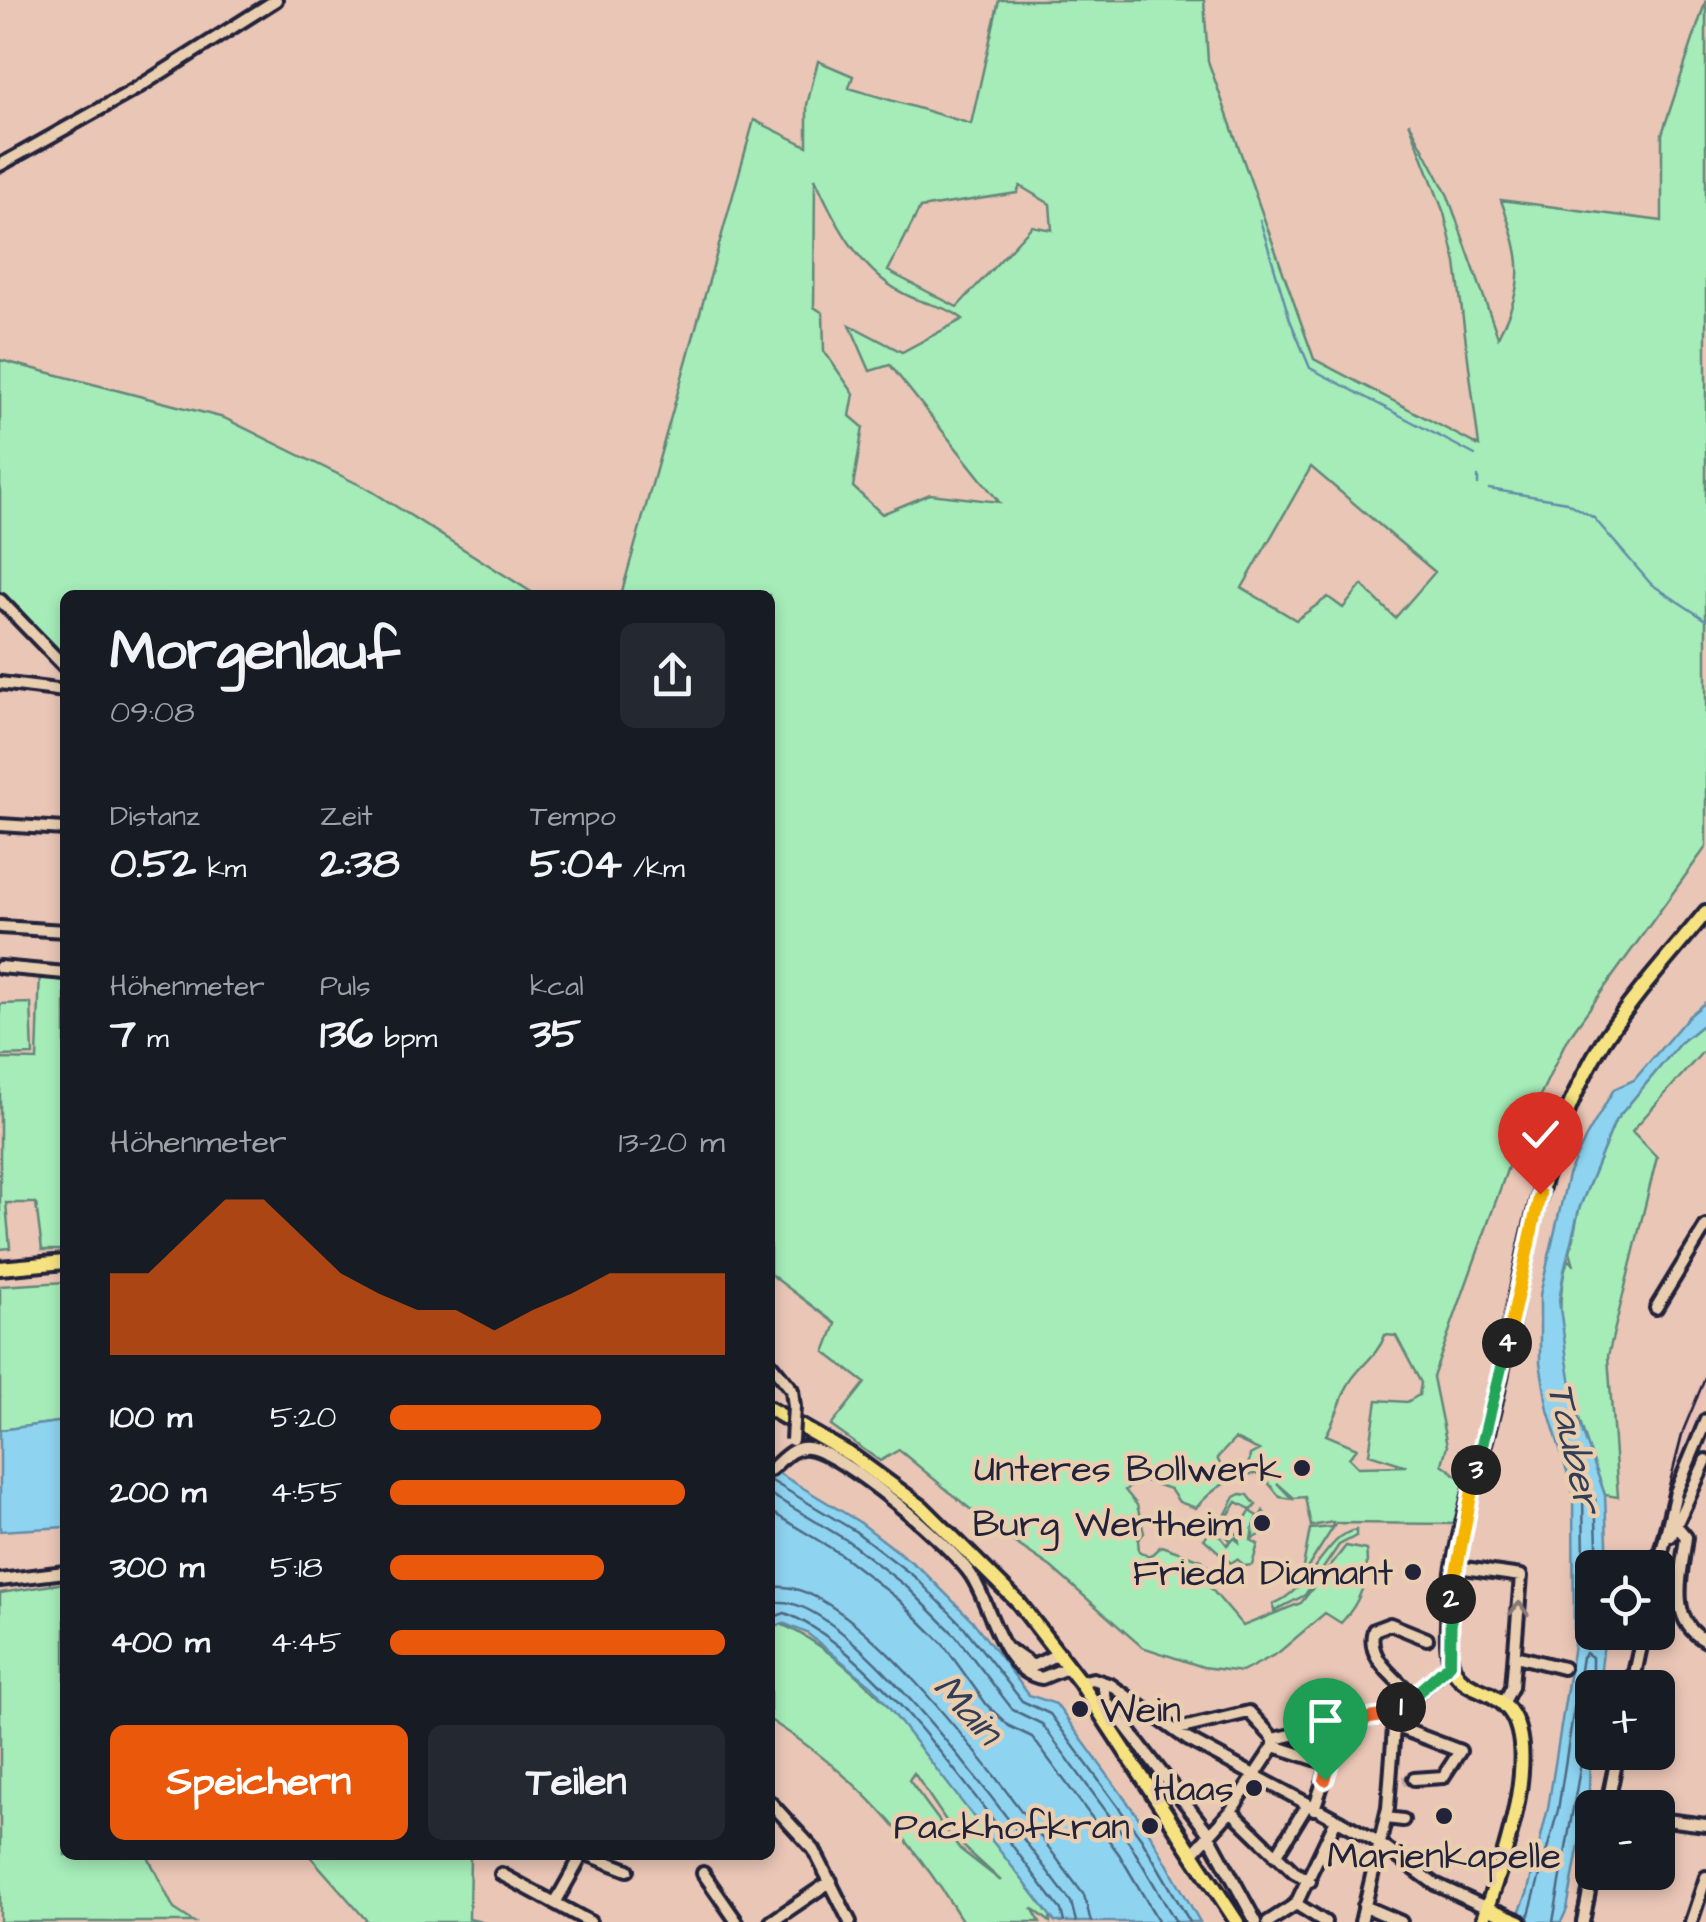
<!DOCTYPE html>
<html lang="de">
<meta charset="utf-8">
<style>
body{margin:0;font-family:"Architects Daughter",sans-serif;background:#242831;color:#f1f3f6;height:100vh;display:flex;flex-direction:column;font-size:38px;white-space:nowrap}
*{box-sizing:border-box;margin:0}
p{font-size:32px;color:#9ea1a6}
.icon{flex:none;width:55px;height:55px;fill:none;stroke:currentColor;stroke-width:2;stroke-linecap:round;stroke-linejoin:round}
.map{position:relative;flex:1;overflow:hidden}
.sheet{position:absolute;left:60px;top:590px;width:715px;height:1270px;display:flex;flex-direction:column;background:#171b24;border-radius:15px;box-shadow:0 5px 15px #0003}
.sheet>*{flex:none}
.controls{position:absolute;left:1575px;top:1550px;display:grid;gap:20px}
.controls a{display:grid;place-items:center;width:100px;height:100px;border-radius:15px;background:#171b24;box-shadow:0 5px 15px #0003;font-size:50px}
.pin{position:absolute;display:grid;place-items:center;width:85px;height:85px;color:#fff;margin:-102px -42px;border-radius:50% 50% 50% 0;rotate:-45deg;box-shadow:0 0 10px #0007}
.pin .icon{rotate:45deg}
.km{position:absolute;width:50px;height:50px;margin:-25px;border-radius:50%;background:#222;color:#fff;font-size:28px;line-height:50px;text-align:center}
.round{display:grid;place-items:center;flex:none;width:105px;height:105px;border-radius:15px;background:#242831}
.head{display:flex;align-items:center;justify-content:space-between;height:170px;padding:0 50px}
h1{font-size:55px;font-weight:800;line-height:75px}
.stats{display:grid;grid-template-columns:repeat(3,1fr);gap:15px;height:170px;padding:10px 50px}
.stats div{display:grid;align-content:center}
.stats b{font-size:42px;font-weight:800}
.stats small{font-size:28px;font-weight:400}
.stats p{font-size:28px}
.chart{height:280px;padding:20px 50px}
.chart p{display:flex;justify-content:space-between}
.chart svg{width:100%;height:180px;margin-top:10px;fill:#ea580c;opacity:.7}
.button{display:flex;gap:20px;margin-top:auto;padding:20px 50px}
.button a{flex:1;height:115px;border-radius:15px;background:#ea580c;color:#fff;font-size:40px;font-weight:800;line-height:115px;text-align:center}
.button a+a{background:#242831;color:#f1f3f6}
ul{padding:0 50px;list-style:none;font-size:32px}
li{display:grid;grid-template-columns:160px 120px 1fr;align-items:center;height:75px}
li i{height:25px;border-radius:12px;background:#ea580c}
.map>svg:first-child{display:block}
</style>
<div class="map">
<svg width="1706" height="1922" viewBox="0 0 1706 1922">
<rect width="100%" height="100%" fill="#eac6b6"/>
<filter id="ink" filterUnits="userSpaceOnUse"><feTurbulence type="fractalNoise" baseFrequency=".01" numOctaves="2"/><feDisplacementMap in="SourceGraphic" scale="20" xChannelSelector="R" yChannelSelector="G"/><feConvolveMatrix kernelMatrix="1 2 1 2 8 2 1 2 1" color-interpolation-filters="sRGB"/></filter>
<g filter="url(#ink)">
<path fill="#ebc0ba" d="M1706 1371V1389L1671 1489 1651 1567H1646L1687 1411Z"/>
<path fill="#a5ecb8" stroke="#64877a" stroke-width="2.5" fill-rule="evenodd" d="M999 0H1204L1208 61 1314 359 1479 446 1456 263 1444 213 1409 122 1448 196 1498 337C1527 279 1522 260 1501 200L1662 221V134L1706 0V847L1566 1041 1513 1153 1433 1377 1447 1446 1442 1464 1468 1484 1459 1524 1336 1523 1301 1578 1310 1529 1332 1527 1333 1522 1311 1526 1305 1497 1294 1498 1277 1483 1292 1499 1280 1497 1261 1474C1236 1472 1212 1489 1196 1508L1179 1502 1170 1489 1143 1480 1125 1490 1137 1505 1144 1533 1138 1540 1139 1551 1149 1557 1161 1546 1202 1560 1216 1576 1208 1585 1243 1626 1301 1603 1346 1546 1366 1550C1370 1577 1360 1603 1341 1623L1325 1613 1278 1653 1242 1672 1203 1667 1142 1647 1051 1567 993 1528 899 1450 880 1461 831 1426 865 1383 825 1352 836 1324 770 1274V595H621L754 120 807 146V105L818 61 853 76 849 88 971 124ZM815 178C835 223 862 277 913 298 932 306 946 306 963 319L902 352 850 325 870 371 890 365 999 502 930 494 882 514 853 487 863 427 850 416 854 394 824 351 823 313 814 307ZM1020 186 1050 204 1052 230 1032 226 957 307 888 271 920 208 1017 193ZM1311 467 1435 572 1395 618 1362 585 1343 608 1328 597 1296 620 1242 588ZM1385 1335 1396 1336 1421 1383 1419 1395 1407 1402 1377 1400 1369 1454 1407 1466 1358 1467 1349 1458 1357 1448 1326 1435C1335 1420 1339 1405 1346 1389 1355 1368 1377 1358 1385 1335ZM1235 1439 1259 1450 1250 1455 1248 1469 1227 1478 1217 1458Z
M0 360 224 418 370 490 536 595H65V674L0 609Z
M40 969 65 973V1250H42L36 1203H6L10 1248 0 1249V1059L37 1060Z
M31 1003 33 1055 0 1056V1004Z
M1706 1022V1048L1632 1131 1657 1157 1608 1356 1618 1497 1605 1495C1581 1426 1544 1332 1568 1259L1574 1266 1570 1252 1579 1209 1615 1121 1680 1043Z
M65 1282V1421L0 1430V1286Z
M1241 1494 1248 1495 1256 1505 1252 1510 1237 1502 1217 1532 1227 1545 1234 1538 1239 1542 1238 1537 1230 1540 1221 1530 1228 1524 1237 1535 1247 1525 1244 1521 1250 1511 1258 1516 1254 1527 1263 1511 1266 1516 1259 1535 1253 1538V1527L1251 1540 1258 1544 1252 1565 1245 1566 1237 1559 1231 1563 1204 1539 1213 1529 1217 1531 1235 1497Z
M1356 1530V1536L1339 1545 1305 1595 1274 1611 1273 1604C1310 1591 1326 1534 1356 1530Z
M65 1583V1855H147L174 1909 194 1922H0V1593Z
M770 1620C866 1651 989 1823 1051 1905L1050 1922 1032 1908 1040 1922H963C909 1836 857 1775 770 1720ZM914 1773 963 1846 1001 1881 960 1849 909 1780Z
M309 1855H470L469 1919 482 1922H368Z"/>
<path fill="#8ed4f0" stroke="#638da8" stroke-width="2.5" d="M1706 1002V1022L1680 1043 1615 1121 1579 1209 1564 1271 1559 1300 1567 1360 1576 1413 1605 1495 1608 1567 1592 1568V1632L1605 1633 1599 1687 1592 1688 1589 1791 1567 1909 1561 1922H1515L1527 1894 1548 1808 1574 1645 1573 1491 1548 1410 1540 1363V1295L1568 1175 1586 1137 1614 1089 1634 1080 1688 1017Z
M65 1421V1527L0 1531V1430Z
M770 1468 861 1523 923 1571 972 1620 1029 1695 1056 1704 1149 1832 1200 1922H1055L872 1686 807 1633 783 1623 770 1629Z"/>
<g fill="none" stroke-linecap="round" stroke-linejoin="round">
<path stroke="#4d6983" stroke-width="2.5" d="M770 1480 855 1531 916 1578 964 1627 1022 1701 1050 1714 1141 1838 1190 1922
M770 1494 848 1541 908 1588 955 1635 1013 1710 1042 1724 1131 1845 1176 1922
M770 1511 839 1553 898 1599 943 1644 987 1705 1009 1726 1032 1737 1119 1854 1159 1922
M770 1588C854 1567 1034 1830 1084 1895L1091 1922
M770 1604C839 1576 1028 1848 1071 1902L1076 1922
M770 1618 785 1613C879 1649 996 1828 1061 1910L1064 1922
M1595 1632 1592 1641 1585 1640 1583 1491 1587 1486 1595 1497 1598 1568
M1528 1918 1558 1810 1582 1657 1586 1653 1592 1657V1693
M1553 1922 1583 1752 1592 1743"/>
<path stroke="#638da8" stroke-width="2.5" d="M1260 220 1290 320 1310 368 1475 455
M1478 485V477
M1489 489 1567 502 1594 518 1651 584 1706 620"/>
<path stroke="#c2a59d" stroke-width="10" stroke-dasharray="10 5" stroke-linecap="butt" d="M1345 1694 1346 1707
M1403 1781 1414 1779"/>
<g stroke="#22223b" stroke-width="18">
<path id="minor" d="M0 165 134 90 276 0
M0 600 65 667
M0 683 65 691
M0 825 65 829
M0 927 65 931
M0 967 65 973
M1656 1308 1706 1226
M770 1363 792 1390 794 1407
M770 1470C781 1461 792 1446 808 1448 842 1452 951 1545 971 1575 991 1604 1002 1673 1042 1678L1069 1667
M1675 1524 1686 1537C1682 1573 1666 1620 1706 1641
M1671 1536 1706 1460
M1457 1567 1521 1576 1512 1687 1503 1704
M1658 1569 1676 1492 1706 1420
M0 1580 65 1572
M1658 1586 1664 1562
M1010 1650 1033 1666 1060 1653
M1516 1656 1563 1668
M1080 1682 1093 1679 1111 1685 1187 1739 1373 1839 1435 1884 1487 1908
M1103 1683 1106 1701 1206 1830 1256 1922
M1632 1688 1644 1632
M1413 1696C1396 1678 1365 1658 1374 1630L1390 1624 1427 1639
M1395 1714 1450 1664
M1327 1726 1395 1714
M1397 1727 1460 1751 1443 1777 1414 1779
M1178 1729 1249 1712 1274 1739 1318 1729
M1274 1746 1330 1764
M770 1802 814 1850 850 1922
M1607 1808 1618 1752
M1314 1809 1335 1747 1332 1724
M1231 1811 1294 1872 1310 1881
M1386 1818 1403 1820
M1658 1819 1706 1825
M1194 1852 1231 1811 1274 1746V1739
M589 1855 628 1870
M1276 1856 1307 1805
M703 1873 737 1922
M501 1874 590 1922
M555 1903 582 1855
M1296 1904 1325 1922
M1364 1906 1401 1922
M771 1922 831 1881
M1268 1922 1296 1904 1335 1822
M1361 1922 1388 1808 1395 1714
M1583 1922 1593 1872
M1691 1922 1706 1877"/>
</g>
<g stroke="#22223b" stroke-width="20">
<path id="major" d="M0 1268 65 1262
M770 1409 851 1455 922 1507 1018 1602 1080 1682 1237 1922
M1487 1908 1520 1922
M1482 1922C1499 1873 1543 1754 1509 1710 1485 1680 1450 1697 1448 1642 1445 1563 1476 1481 1494 1405 1522 1283 1535 1152 1602 1043 1632 997 1671 955 1706 912"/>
</g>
<use href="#minor" stroke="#e9ceb0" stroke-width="10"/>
<use href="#major" stroke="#f6e281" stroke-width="12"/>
<path stroke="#22223b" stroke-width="2.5" d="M1648 1568 1683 1431 1706 1376
M1623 1688 1635 1632
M1598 1808 1610 1752
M1575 1922 1592 1835"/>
<g stroke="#22223b" stroke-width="18" stroke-linecap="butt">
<path id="minor-bridge" d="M792 1440 794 1407"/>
</g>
<use href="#minor-bridge" stroke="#e9ceb0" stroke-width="10"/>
</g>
<defs><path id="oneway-chevron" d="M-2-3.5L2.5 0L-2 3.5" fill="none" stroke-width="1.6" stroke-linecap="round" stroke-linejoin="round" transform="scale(2.5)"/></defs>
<use stroke="#867876" href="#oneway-chevron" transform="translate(1519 1609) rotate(-87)"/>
</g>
<g fill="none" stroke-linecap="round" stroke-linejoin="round" filter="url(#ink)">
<g stroke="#fff" stroke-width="20">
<path id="split-1" d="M1325 1780 1335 1747 1332 1724 1395 1714 1401 1707"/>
</g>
<g stroke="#fff" stroke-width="20">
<path id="split-2" d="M1401 1707 1450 1664 1451 1599"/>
</g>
<g stroke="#fff" stroke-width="20">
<path id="split-3" d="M1451 1599 1476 1470"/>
</g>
<g stroke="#fff" stroke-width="20">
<path id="split-4" d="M1476 1470 1507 1343"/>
</g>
<g stroke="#fff" stroke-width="20">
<path id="split-5" d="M1507 1343 1540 1194"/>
</g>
<use href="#split-1" stroke="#f0652b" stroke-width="12"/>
<use href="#split-2" stroke="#22a559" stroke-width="12"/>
<use href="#split-3" stroke="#f5b400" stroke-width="12"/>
<use href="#split-4" stroke="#22a559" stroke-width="12"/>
<use href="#split-5" stroke="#f5b400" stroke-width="12"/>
</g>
<g fill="#22223b" stroke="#e9ceb0" stroke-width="4">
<circle cx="1302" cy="1468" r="10"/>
<circle cx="1262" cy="1523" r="10"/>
<circle cx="1413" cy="1572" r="10"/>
<circle cx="1080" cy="1709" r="10"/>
<circle cx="1254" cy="1788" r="10"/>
<circle cx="1444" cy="1816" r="10"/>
<circle cx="1150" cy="1826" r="10"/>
</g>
<g text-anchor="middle" stroke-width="9" stroke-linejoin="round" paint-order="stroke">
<g font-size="38" fill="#22223b" stroke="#e9ceb0" text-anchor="end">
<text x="1282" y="1481">Unteres Bollwerk</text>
<text x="1242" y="1536">Burg Wertheim</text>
<text x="1393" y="1585">Frieda Diamant</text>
<text x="1100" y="1722" text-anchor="start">Wein</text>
<text x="1234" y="1801">Haas</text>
<text x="1130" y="1839">Packhofkran</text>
<text x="1444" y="1868" text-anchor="middle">Marienkapelle</text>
</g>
<g font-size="40" font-style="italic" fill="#323d56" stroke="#e9ceb0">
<text transform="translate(1576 1447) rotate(77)" y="14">Tauber</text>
<text transform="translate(969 1708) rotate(47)" y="14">Main</text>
</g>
</g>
</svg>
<div class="controls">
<a><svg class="icon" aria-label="locate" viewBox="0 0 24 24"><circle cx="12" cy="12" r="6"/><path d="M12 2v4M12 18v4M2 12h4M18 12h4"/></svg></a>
<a>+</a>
<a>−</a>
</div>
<div class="pin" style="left:1325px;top:1780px;background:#1e9e55"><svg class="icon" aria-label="arrive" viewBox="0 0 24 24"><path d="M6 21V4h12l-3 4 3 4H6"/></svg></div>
<div class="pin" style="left:1540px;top:1194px;background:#d93025"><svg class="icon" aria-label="check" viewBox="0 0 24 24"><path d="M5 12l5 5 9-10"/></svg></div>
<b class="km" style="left:1401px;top:1707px">1</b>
<b class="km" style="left:1451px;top:1599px">2</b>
<b class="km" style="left:1476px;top:1470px">3</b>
<b class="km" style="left:1507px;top:1343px">4</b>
<section class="sheet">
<div class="head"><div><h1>Morgenlauf</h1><p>09:08</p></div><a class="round"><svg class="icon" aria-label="share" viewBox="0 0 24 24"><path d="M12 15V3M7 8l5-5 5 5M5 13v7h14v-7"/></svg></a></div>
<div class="stats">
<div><p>Distanz</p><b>0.52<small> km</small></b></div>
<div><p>Zeit</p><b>2:38</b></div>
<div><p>Tempo</p><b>5:04<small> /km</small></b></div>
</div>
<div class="stats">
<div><p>Höhenmeter</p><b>7<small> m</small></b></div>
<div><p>Puls</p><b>136<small> bpm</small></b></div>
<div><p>kcal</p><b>35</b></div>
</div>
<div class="chart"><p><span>Höhenmeter</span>13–20 m</p>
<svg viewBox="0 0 160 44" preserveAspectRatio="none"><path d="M0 44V24L10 24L20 15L30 6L40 6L50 15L60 24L70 29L80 33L90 33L100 38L110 33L120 29L130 24L140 24L150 24L160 24V44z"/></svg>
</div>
<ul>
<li><b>100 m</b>5:20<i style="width:63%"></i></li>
<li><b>200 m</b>4:55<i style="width:88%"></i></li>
<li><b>300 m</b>5:18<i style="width:64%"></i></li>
<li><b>400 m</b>4:45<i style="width:100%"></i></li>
</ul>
<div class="button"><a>Speichern</a><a>Teilen</a></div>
</section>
</div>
